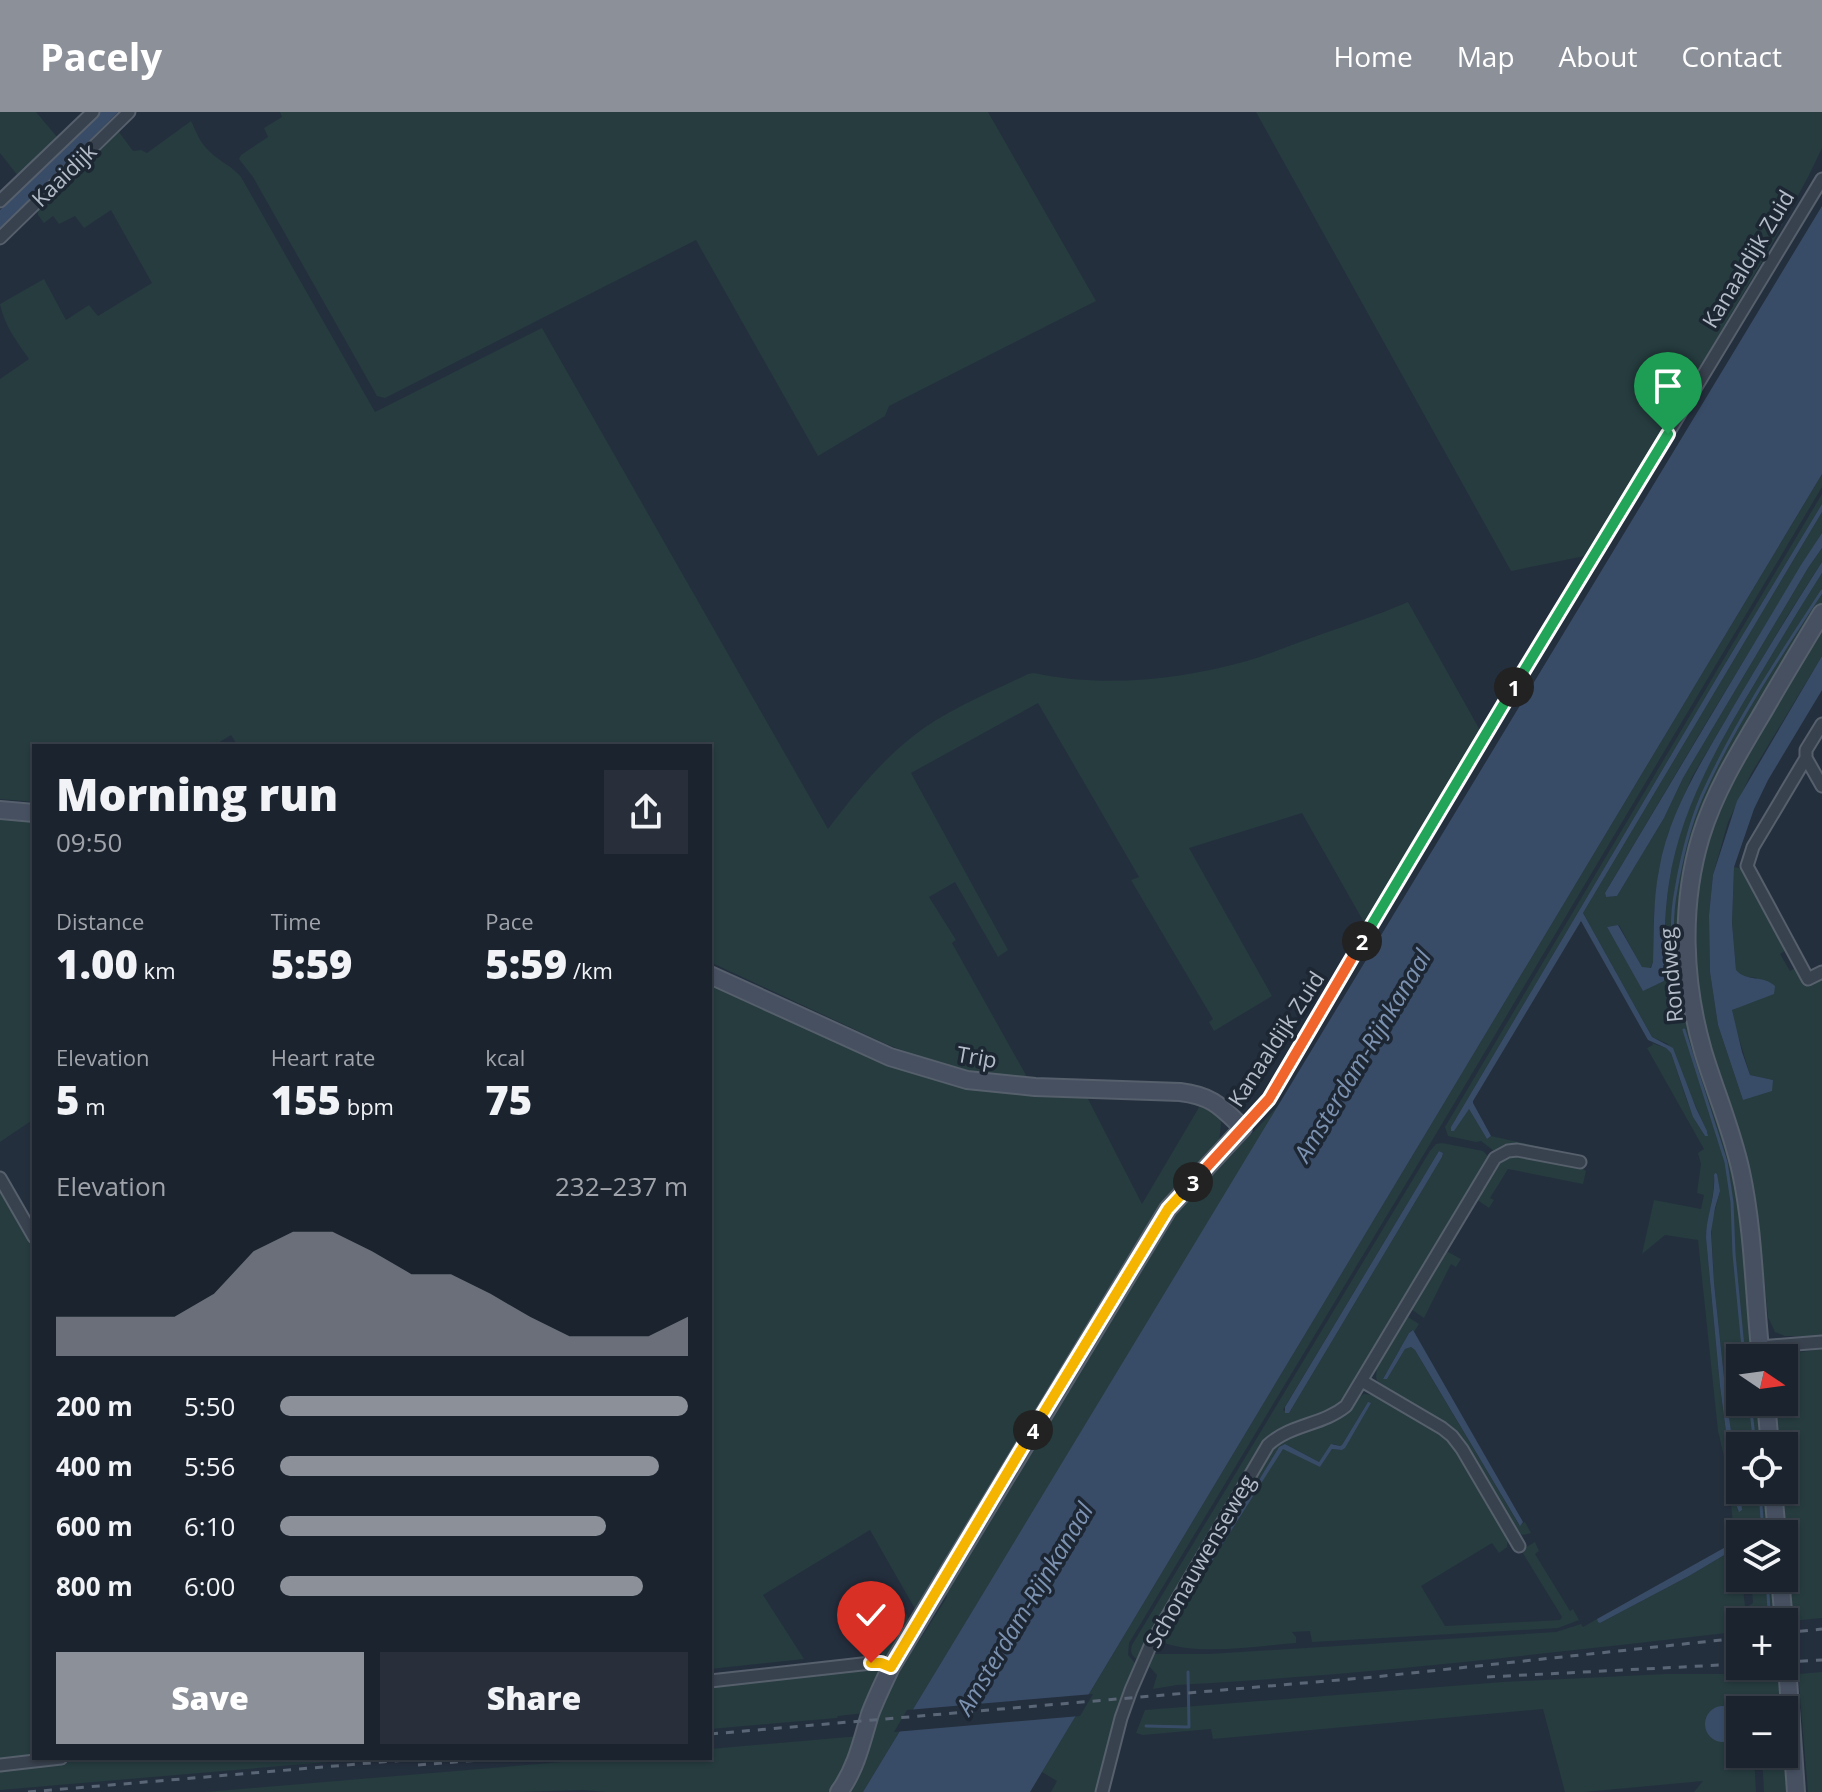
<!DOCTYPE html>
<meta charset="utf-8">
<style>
body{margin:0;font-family:"Open Sans",sans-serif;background:#282f3a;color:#f1f3f6;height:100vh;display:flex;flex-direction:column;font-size:30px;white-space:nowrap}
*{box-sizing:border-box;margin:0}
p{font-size:26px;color:#a0a4aa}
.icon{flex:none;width:44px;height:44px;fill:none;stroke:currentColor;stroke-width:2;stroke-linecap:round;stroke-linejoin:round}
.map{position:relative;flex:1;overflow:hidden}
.sheet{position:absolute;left:32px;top:632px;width:680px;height:1016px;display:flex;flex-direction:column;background:#1b232e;border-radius:0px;box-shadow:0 2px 6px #0004,0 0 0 2px #39404a}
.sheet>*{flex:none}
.needle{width:52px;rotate:103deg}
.controls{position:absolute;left:1726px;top:1232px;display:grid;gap:16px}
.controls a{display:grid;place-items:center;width:72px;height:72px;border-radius:0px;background:#1b232e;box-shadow:0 2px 6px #0004,0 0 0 2px #39404a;font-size:40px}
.pin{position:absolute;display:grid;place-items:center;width:68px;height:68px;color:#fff;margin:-82px -34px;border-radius:50% 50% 50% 0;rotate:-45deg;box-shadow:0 0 8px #0007}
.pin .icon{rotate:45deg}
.km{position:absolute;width:40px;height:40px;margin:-20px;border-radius:50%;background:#222;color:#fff;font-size:22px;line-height:40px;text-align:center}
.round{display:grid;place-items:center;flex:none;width:84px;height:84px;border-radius:0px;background:#282f3a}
.head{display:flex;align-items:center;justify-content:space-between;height:136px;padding:0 24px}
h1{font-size:44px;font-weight:800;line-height:60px}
.figures{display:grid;grid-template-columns:repeat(3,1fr);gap:12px;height:136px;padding:8px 24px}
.figures div{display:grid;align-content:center}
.figures b{font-size:40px;font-weight:800}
.figures small{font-size:22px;font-weight:400}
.figures p{font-size:22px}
.chart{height:224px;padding:16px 24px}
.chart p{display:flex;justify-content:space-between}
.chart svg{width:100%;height:144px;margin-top:8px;fill:#8c9099;opacity:.7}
.button{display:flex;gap:16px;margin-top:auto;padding:16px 24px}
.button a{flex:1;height:92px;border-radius:0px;background:#8c9099;color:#fff;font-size:32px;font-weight:800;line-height:92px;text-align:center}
.button a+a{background:#282f3a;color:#f1f3f6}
ul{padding:0 24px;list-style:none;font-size:26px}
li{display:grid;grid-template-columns:128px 96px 1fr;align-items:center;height:60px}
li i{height:20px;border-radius:10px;background:#8c9099}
header{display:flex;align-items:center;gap:48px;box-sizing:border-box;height:112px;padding:0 40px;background:#8c9099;color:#fff}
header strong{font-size:38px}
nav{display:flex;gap:44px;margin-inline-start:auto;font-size:28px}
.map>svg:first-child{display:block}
</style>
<header>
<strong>Pacely</strong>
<nav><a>Home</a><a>Map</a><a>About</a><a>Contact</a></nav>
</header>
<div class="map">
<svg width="1822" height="1680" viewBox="0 0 1822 1680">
<rect width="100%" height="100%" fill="#242f3e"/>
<path fill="#263c3f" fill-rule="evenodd" d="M0 0H36L58 26 18 64 0 41Z
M280 0H988L1096 189 889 294 885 304 818 344 696 128 385 286 377 284 253 65 239 47 241 43 268 25 264 16 282 5Z
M1256 0H1822V36L1808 65 1767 141 1703 250 1585 444 1511 459Z
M191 9C196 19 200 31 209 39 219 49 232 54 241 65L375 300 542 216 828 717C853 684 879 651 912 625 946 598 989 581 1028 562L1034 561C1103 576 1179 568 1247 549 1272 541 1297 531 1322 522 1351 512 1380 502 1408 490L1481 620 1365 812 1302 701 1189 736 1272 884 1214 919 1209 910 1213 907 1131 768 1139 765 1038 591 911 661 1008 838 998 845 955 770 929 785 956 828 952 831 1027 965 975 960 919 945 886 932 710 850V634H238L231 623 213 634H34V690L0 687V267L29 247C16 228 5 215 0 192L44 167 66 208 89 193 98 204 152 171 111 98 84 116 75 104 59 112 53 104 44 111 38 103 37 94 116 16 133 39 141 38 147 41Z
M1822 362V375L1427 1037 1129 1531 1128 1543 1135 1551 1117 1602 1095 1680H1051L1057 1669 1042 1660Z
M1822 382V392L1722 557 1451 1015 1469 997 1487 1027 1491 1024 1568 1041V1045L1494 1039 1481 1029 1476 1030 1448 1024 1445 1015Z
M1822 400V421L1712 601 1605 781 1606 785 1617 784 1664 706 1683 666 1808 456 1822 436V450L1788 503 1692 665 1668 722 1659 758 1654 801 1653 850 1650 857 1642 856 1619 813 1607 815 1643 878 1664 869C1664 837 1664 804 1669 771 1679 698 1718 633 1755 571 1777 534 1799 497 1822 461V491L1746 619 1682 795 1722 1008 1739 1088 1752 1246H1740V1290H1758L1764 1334H1740V1374L1739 1354 1733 1333 1726 1284 1714 1171 1711 1113 1720 1079 1714 1063C1715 1084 1707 1104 1706 1126L1720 1274 1727 1327 1732 1346 1738 1399 1742 1398 1740 1378H1768L1771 1422H1740V1427L1732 1432 1724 1420 1733 1412 1728 1361 1718 1319 1698 1128 1665 1123 1642 1142 1654 1088 1701 1097 1704 1083 1697 1081 1701 1052 1698 1041 1704 1037 1647 936 1653 933 1652 931 1666 936 1671 941 1687 989 1696 1010 1705 1024 1708 1022 1668 932 1652 925 1583 801Z
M1822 510V544L1751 662 1728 710 1713 763 1709 803 1710 860 1718 913 1743 988 1773 968 1750 963 1731 900 1757 866 1741 864 1736 859 1732 811 1734 755 1743 757 1788 837 1780 842 1790 859 1797 855 1807 872 1822 864V1224H1785L1775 1220 1768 1205 1758 1107 1747 1059 1709 941 1696 886 1693 802 1703 739 1725 676Z
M0 704 34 707V1007L0 1030Z
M710 868 878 944 1086 983 1142 1092 1201 992 1205 993 1219 1004 1221 1011 1219 1031 918 1502 870 1418 763 1483 804 1547 710 1557Z
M1280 992 863 1680H845L878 1597 908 1536 916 1534 947 1485 944 1476 969 1434 987 1413 1171 1110 1181 1096Z
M1442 1031 1483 1039 1488 1044V1048L1348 1284C1325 1311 1298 1304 1272 1323L1147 1527 1137 1547C1131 1543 1130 1540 1132 1533L1430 1039 1436 1032ZM1439 1039 1443 1041 1442 1045 1289 1301 1283 1298Z
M1515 1042 1578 1053 1586 1059 1583 1072 1508 1057 1490 1086 1494 1088 1489 1096 1476 1087 1499 1050Z
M0 1076 34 1138V1646L0 1650Z
M1448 1140 1461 1147 1456 1155 1451 1152 1424 1206 1411 1197 1445 1141Z
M1408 1205 1419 1212 1414 1220 1412 1218 1409 1221 1383 1267H1387L1405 1237 1411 1235 1415 1238 1519 1413 1525 1410 1531 1421 1523 1423 1518 1421 1461 1328 1378 1271 1376 1265 1377 1253 1405 1206Z
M1822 1237V1506L1791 1509 1780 1378H1784V1334H1777L1773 1290H1784V1246H1776L1781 1243Z
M1364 1282 1379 1284 1434 1316 1451 1330 1508 1425 1507 1435 1499 1441 1492 1431 1421 1474 1445 1514 1560 1508 1562 1505 1521 1438 1535 1430 1539 1439 1535 1442 1570 1499 1573 1497 1579 1508 1558 1516 1312 1530 1310 1519 1292 1520 1296 1525V1531C1257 1534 1197 1544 1162 1530L1160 1525 1274 1334 1282 1327ZM1368 1290 1342 1338 1332 1337 1320 1355 1283 1336 1188 1487V1485L1279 1335 1285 1332 1319 1350 1333 1332 1340 1334 1342 1333Z
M1736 1436 1740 1439V1466H1742L1745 1494 1747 1495 1753 1491 1751 1466H1774L1778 1510H1740V1518L1735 1520C1550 1541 1364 1563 1177 1573L1153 1577 1157 1563 1146 1551 1148 1545 1155 1542H1209L1556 1520 1581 1512 1583 1515 1597 1507 1600 1511 1689 1464Z
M902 1495 912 1512 895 1543 882 1546V1543L876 1539Z
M880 1555 883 1560 865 1601 838 1604 837 1606 710 1617V1572Z
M1783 1558 1789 1680H1764L1762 1642H1784V1598H1761L1760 1584H1752V1598H1740V1642H1754L1756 1680H1694L1703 1669 1584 1680H1565L1543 1597 1213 1627 1211 1617 1143 1623 1136 1621 1145 1598 1503 1570 1665 1562H1756Z
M1822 1560V1680H1808L1798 1562Z
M860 1624 832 1680H606L584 1678 518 1680H205L610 1646H710V1637Z
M82 1646H375L0 1678V1655Z"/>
<path fill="#394c67" d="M99 0H118L0 117V98Z
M1822 94V362L1030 1680H863Z
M1822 392V400L1583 801 1652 925 1673 936 1696 996 1707 1019 1708 1024H1705L1693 1005 1671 941 1666 936 1648 928 1581 809 1473 989V991L1491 1024 1487 1027 1469 997 1454 1019H1451V1015L1722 557Z
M1822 421V436L1808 456 1683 666 1664 706 1617 784 1606 785 1605 781 1801 453Z
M1822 450V461C1799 497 1777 534 1755 571 1718 633 1680 698 1669 771 1664 804 1664 837 1664 869L1643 879 1607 815 1618 813 1642 855 1651 856 1653 850C1654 820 1653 788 1659 758 1669 699 1703 648 1732 597 1761 548 1791 498 1822 450Z
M1822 544V578L1768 668 1754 697 1734 755 1732 811 1736 858C1746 870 1764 863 1775 874L1774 882 1732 898 1742 940 1750 963 1773 968 1772 979 1743 988 1718 913 1710 860 1709 803 1713 763 1737 689Z
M1439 1039 1443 1041 1442 1045 1289 1301H1285V1295Z
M1715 1061 1717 1062 1720 1079 1715 1096 1711 1120 1714 1171 1726 1284 1733 1333 1739 1354 1742 1398 1739 1400 1737 1395 1732 1346 1727 1327 1720 1274 1706 1126C1706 1104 1716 1084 1714 1063Z
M1413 1218 1523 1410 1520 1414 1415 1238 1411 1235 1405 1237 1387 1267H1383L1409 1221Z
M1368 1290 1371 1291 1345 1336 1342 1338 1332 1337 1320 1355 1283 1337 1188 1487V1485L1279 1335 1285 1332 1319 1350 1331 1332 1340 1334 1342 1333Z
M1740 1427V1444L1738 1437 1736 1436 1689 1464 1600 1511 1598 1510 1597 1507Z
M1705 1612a18 18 0 1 1 36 0a18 18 0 1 1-36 0Z"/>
<path fill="#242f3e" d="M1093 1582 1080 1604 894 1620 907 1598Z"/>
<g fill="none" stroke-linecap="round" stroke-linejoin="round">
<path stroke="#394c67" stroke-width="3" d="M1680 899C1675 860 1668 817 1676 778 1682 743 1691 705 1707 673 1739 605 1781 542 1822 479
M1684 918 1726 1050 1732 1090 1734 1142 1744 1246
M1750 1290 1755 1334
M1760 1378 1763 1422
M1767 1466 1769 1498
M1146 1614 1189 1615 1188 1560"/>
<g stroke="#565f6c" stroke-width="15">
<path id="street" d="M0 89 93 0
M0 126 129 0
M1822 612 1806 638V646L1753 735 1747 754 1808 867 1822 860
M1806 646 1822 674
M1243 1016 1269 987 1421 729 1822 67
M0 1066 34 1125
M1760 1235 1822 1230
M1362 1269 1442 1316 1452 1324 1462 1337 1519 1434
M710 1569 871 1551H881L891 1555
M0 1653 61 1646
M1102 1680 1121 1606 1131 1578 1151 1532 1268 1333C1291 1312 1323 1313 1346 1294L1495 1046 1508 1039 1517 1038 1580 1050"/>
</g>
<g stroke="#565f6c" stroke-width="20">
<path id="secondary" d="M0 698 34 701
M710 863 890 945 967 968 1035 975 1180 980C1213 984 1221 995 1243 1016L1168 1097 891 1555C884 1570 876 1586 870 1602 862 1629 856 1657 839 1680
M1761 1246C1754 1184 1754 1120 1741 1060 1732 1018 1715 979 1703 939 1683 870 1680 793 1701 724 1715 679 1739 640 1763 600 1782 567 1802 534 1822 501
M1766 1290 1770 1334
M1773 1378 1777 1422
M1780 1466 1784 1510
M1784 1511 1796 1680"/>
</g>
<use href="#street" stroke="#38414e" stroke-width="11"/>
<use href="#secondary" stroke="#465061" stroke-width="16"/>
<path stroke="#5a6575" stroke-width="3" stroke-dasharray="8 8" stroke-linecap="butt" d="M1784 1521 1822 1517
M1784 1550 1822 1548
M1487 1565 1740 1552
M710 1622 1374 1565 1740 1526
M418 1653 504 1646
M28 1680 429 1646"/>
</g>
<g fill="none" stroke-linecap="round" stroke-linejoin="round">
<g stroke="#fff" stroke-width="16">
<path id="split-1" d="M1514 575 1668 322"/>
</g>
<g stroke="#fff" stroke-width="16">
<path id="split-2" d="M1362 829 1514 575"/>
</g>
<g stroke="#fff" stroke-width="16">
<path id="split-3" d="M1193 1070 1269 987 1362 829"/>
</g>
<g stroke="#fff" stroke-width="16">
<path id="split-4" d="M1033 1318 1168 1097 1193 1070"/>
</g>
<g stroke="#fff" stroke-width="16">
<path id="split-5" d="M871 1551H881L891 1555 1033 1318"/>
</g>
<use href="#split-1" stroke="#22a559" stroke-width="10"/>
<use href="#split-2" stroke="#22a559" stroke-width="10"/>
<use href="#split-3" stroke="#f0652b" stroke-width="10"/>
<use href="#split-4" stroke="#f5b400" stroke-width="10"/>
<use href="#split-5" stroke="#f5b400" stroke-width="10"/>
</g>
<g text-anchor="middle" stroke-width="7" stroke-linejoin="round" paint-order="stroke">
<g font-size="22" fill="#b4bcc9" stroke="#1d2633">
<text transform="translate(64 63) rotate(-44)" y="8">Kaaidijk</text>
<text transform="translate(1748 147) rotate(-59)" y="8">Kanaaldijk Zuid</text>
<text transform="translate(1671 863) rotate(-95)" y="8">Rondweg</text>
<text transform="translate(1276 927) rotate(-57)" y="8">Kanaaldijk Zuid</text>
<text transform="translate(977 945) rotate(10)" y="8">Trip</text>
<text transform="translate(1200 1449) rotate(-60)" y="8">Schonauwenseweg</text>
</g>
<g font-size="24" font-style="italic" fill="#7c92b1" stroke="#1d2633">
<text transform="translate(1363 944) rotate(-59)" y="8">Amsterdam-Rijnkanaal</text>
<text transform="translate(1025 1497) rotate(-59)" y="8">Amsterdam-Rijnkanaal</text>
</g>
</g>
</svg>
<div class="controls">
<a><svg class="needle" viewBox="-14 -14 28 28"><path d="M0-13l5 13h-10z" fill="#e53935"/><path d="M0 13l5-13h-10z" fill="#a0a4aa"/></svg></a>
<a><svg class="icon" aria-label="locate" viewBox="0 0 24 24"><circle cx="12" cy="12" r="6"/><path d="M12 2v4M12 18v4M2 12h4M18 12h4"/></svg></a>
<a><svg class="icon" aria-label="layers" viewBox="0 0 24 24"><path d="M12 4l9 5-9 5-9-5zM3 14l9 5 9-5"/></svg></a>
<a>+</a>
<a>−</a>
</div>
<div class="pin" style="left:1668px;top:322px;background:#1e9e55"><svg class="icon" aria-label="arrive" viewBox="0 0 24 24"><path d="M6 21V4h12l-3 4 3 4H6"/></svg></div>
<div class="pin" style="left:871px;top:1551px;background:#d93025"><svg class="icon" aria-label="check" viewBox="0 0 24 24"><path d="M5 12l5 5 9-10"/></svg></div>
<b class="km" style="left:1514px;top:575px">1</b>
<b class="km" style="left:1362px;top:829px">2</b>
<b class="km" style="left:1193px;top:1070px">3</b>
<b class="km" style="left:1033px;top:1318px">4</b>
<section class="sheet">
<div class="head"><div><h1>Morning run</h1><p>09:50</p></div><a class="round"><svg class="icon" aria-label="share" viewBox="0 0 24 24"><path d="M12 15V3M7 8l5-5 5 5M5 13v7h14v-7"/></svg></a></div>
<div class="figures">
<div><p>Distance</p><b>1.00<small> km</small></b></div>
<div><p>Time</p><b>5:59</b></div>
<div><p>Pace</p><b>5:59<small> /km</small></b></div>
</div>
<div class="figures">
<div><p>Elevation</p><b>5<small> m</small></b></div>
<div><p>Heart rate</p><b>155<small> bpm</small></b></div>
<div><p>kcal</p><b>75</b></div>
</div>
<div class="chart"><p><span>Elevation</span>232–237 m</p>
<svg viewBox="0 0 160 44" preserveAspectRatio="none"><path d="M0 44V32L10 32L20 32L30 32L40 25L50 12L60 6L70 6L80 12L90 19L100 19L110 25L120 32L130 38L140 38L150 38L160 32V44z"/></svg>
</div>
<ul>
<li><b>200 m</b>5:50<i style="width:100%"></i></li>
<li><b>400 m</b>5:56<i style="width:93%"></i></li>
<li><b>600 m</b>6:10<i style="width:80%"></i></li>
<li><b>800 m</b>6:00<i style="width:89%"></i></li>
</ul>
<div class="button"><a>Save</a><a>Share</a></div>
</section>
</div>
